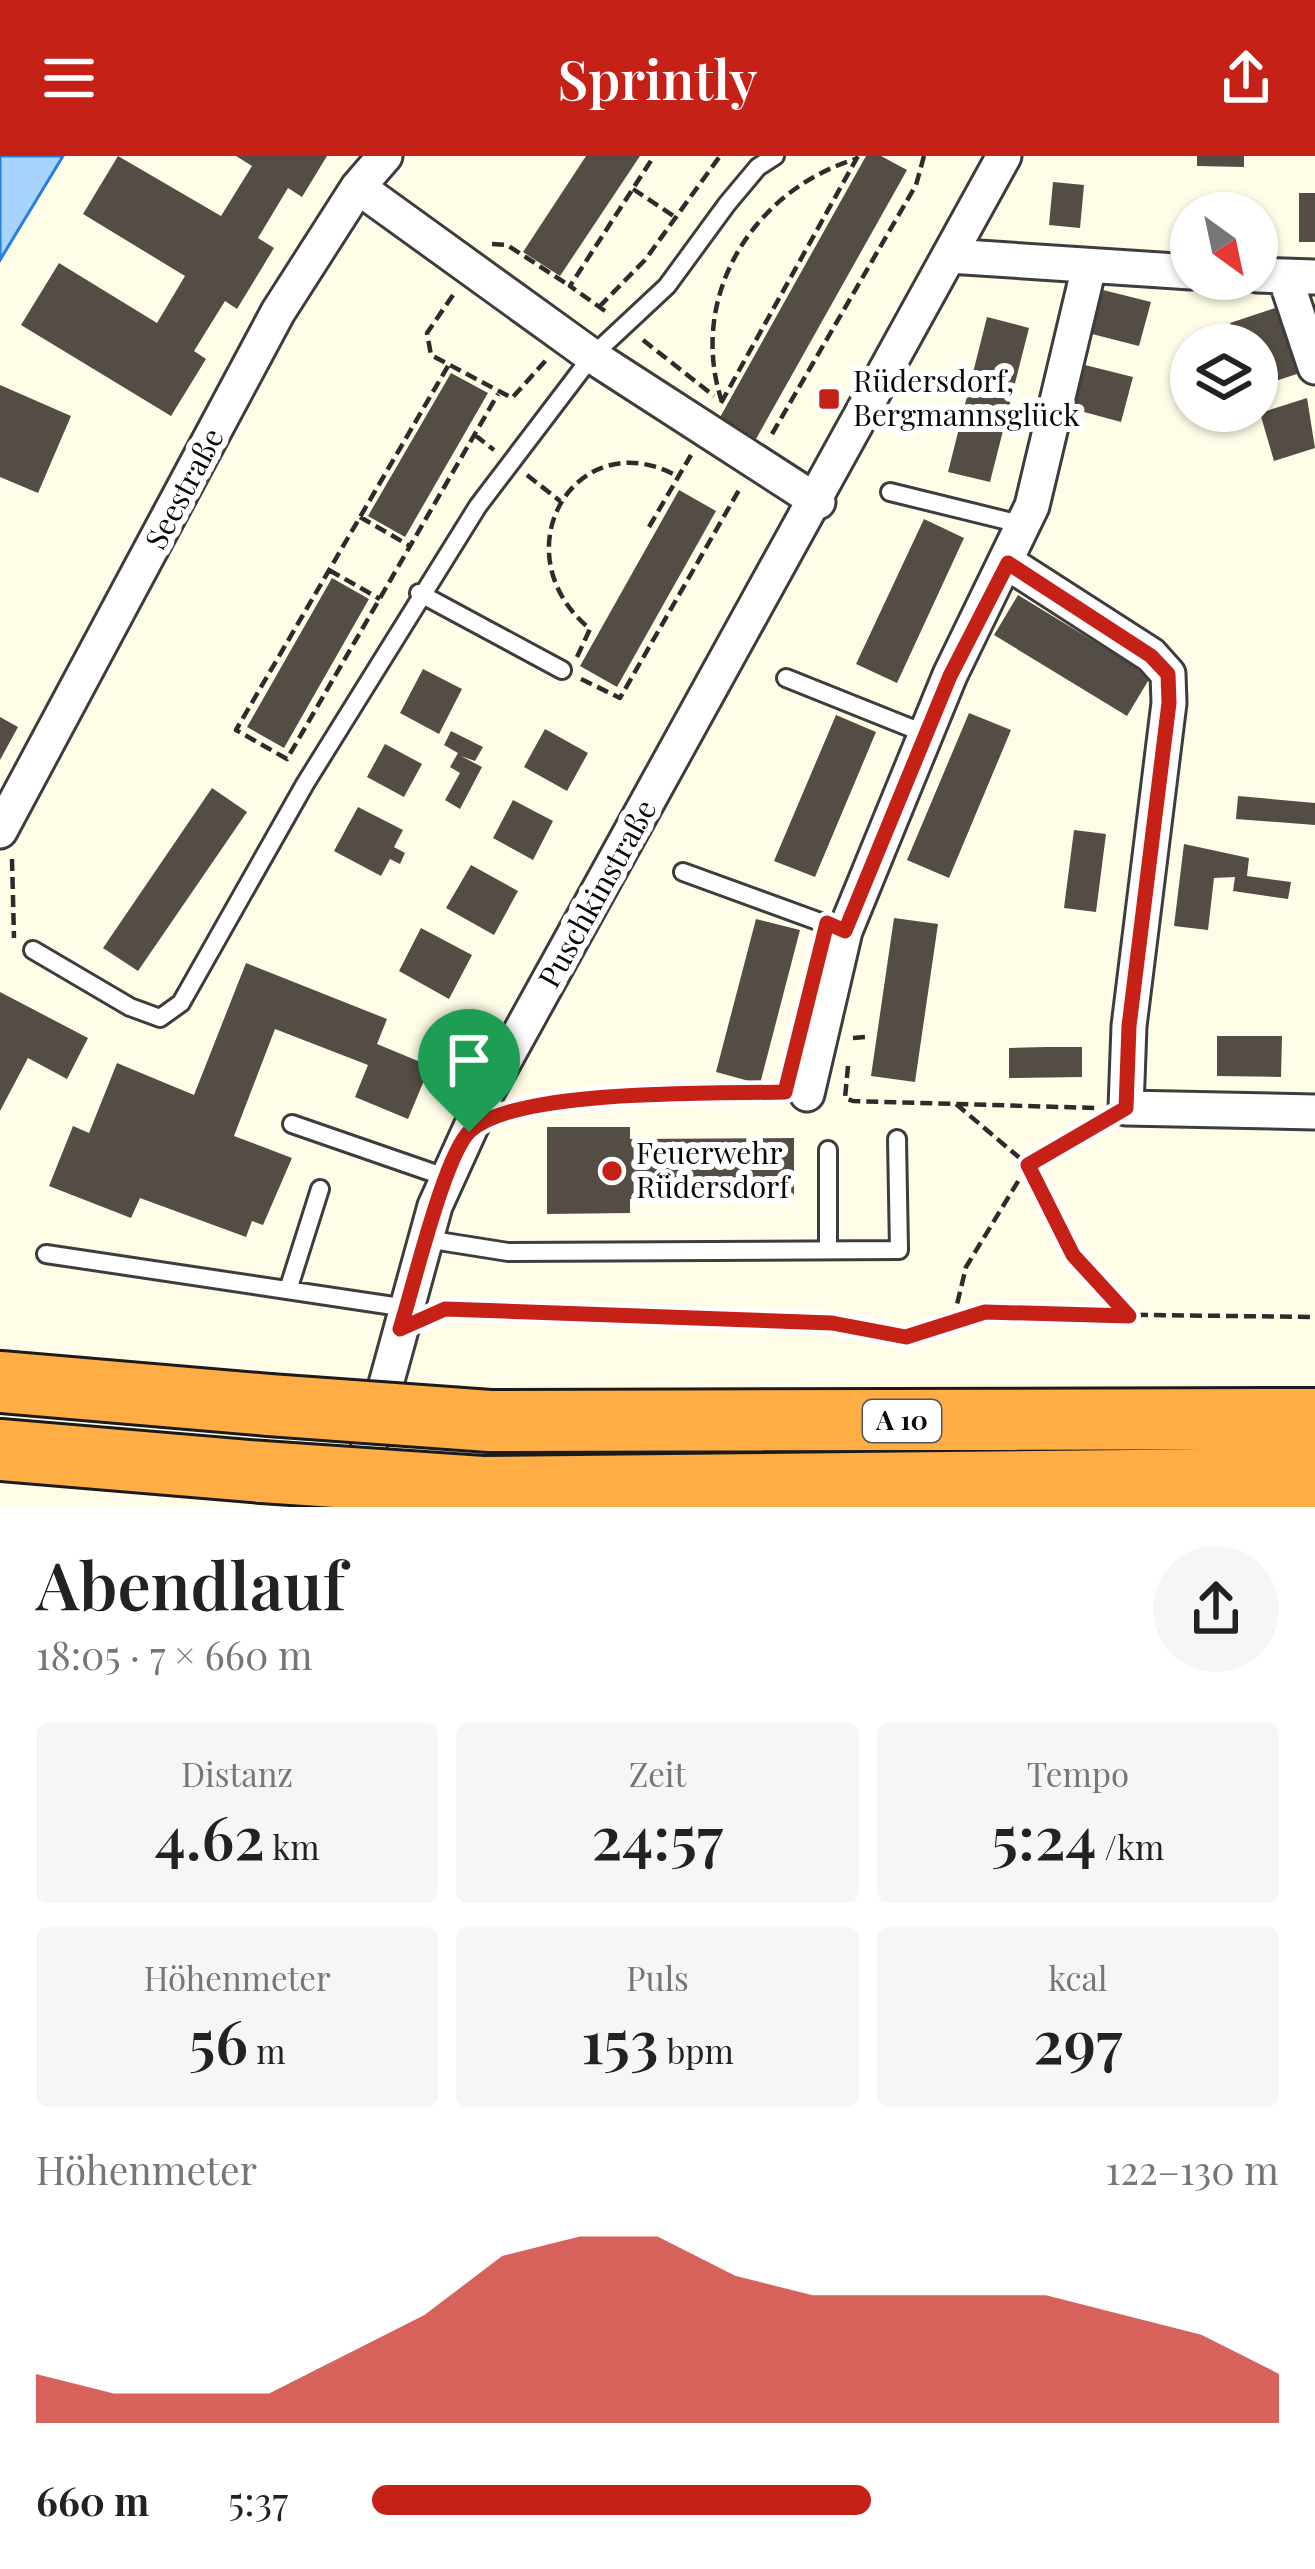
<!DOCTYPE html>
<html lang="de">
<meta charset="utf-8">
<style>
body{margin:0;font-family:"Playfair Display",serif;background:#f6f6f6;color:#222;height:100vh;display:flex;flex-direction:column;font-size:45px;white-space:nowrap}
*{box-sizing:border-box;margin:0}
p{font-size:39px;color:#767676}
.icon{flex:none;width:66px;height:66px;fill:none;stroke:currentColor;stroke-width:2;stroke-linecap:round;stroke-linejoin:round}
.map{position:relative;height:1351px;overflow:hidden}
.panel{display:flex;flex-direction:column;background:#fff;flex:1}
.panel>*{flex:none}
.needle{width:78px;rotate:147deg}
.tools{position:absolute;left:1170px;top:36px;display:grid;gap:24px}
.tools a{display:grid;place-items:center;width:108px;height:108px;border-radius:50%;background:#fff;box-shadow:0 3px 9px #0004;font-size:60px}
.pin{position:absolute;display:grid;place-items:center;width:102px;height:102px;color:#fff;margin:-123px -51px;border-radius:50% 50% 50% 0;rotate:-45deg;box-shadow:0 0 12px #0007}
.pin .icon{rotate:45deg}
.round{display:grid;place-items:center;flex:none;width:126px;height:126px;border-radius:63px;background:#f6f6f6}
.overview{display:flex;align-items:center;justify-content:space-between;height:204px;padding:0 36px}
h1{font-size:66px;font-weight:600;line-height:90px}
.figures{display:grid;grid-template-columns:repeat(3,1fr);gap:18px;height:204px;padding:12px 36px}
.figures div{display:grid;align-content:center;border-radius:12px;background:#f6f6f6;text-align:center}
.figures b{font-size:60px;font-weight:600}
.figures small{font-size:33px;font-weight:400}
.figures p{font-size:33px}
.chart{height:336px;padding:24px 36px}
.chart p{display:flex;justify-content:space-between}
.chart svg{width:100%;height:216px;margin-top:12px;fill:#c62117;opacity:.7}
ul{padding:0 36px;list-style:none;font-size:39px}
li{display:grid;grid-template-columns:192px 144px 1fr;align-items:center;height:90px}
li i{height:30px;border-radius:15px;background:#c62117}
header{display:flex;justify-content:space-between;align-items:center;height:156px;padding:0 36px;background:#c62117;color:#fff;font-size:54px;font-weight:600}
.map>svg:first-child{display:block}
</style>
<header><svg class="icon" aria-label="menu" viewBox="0 0 24 24"><path d="M4 6h16M4 12h16M4 18h16"/></svg>Sprintly<svg class="icon" aria-label="share" viewBox="0 0 24 24"><path d="M12 15V3M7 8l5-5 5 5M5 13v7h14v-7"/></svg></header>
<div class="map">
<svg width="1315" height="1351" viewBox="0 0 1315 1351">
<rect width="100%" height="100%" fill="#fffde8"/>
<path fill="#a7d3fc" stroke="#277fda" stroke-width="3" d="M0 0H63L0 104Z"/>
<path fill="#544d46" d="M118 0 221 60 252 10 236 0H327L302 41 288 32 258 82 274 92 237 153 225 145 194 195 206 203 171 260 21 169 59 107 157 167 185 120 83 58Z
M586 0H640L560 120 523 96Z
M866 0H881L907 14 756 283 719 263Z
M1197 0H1244V11L1197 10Z
M1053 26 1084 29 1080 72 1049 69Z
M1299 37H1315V86H1299Z
M1103 134 1151 146 1139 190 1092 178Z
M1278 151 1300 217 1257 231V189H1238L1230 167Z
M987 161 1029 172 990 326 948 316Z
M1085 209 1133 221 1121 266 1073 253Z
M451 217 488 237 405 381 368 360Z
M0 229 71 260 38 337 0 321Z
M1307 242 1315 292 1274 305 1260 257Z
M679 334 716 355 617 531 580 510Z
M924 363 964 382 897 527 856 508Z
M332 422 369 443 284 592 247 571Z
M1018 439 1151 520 1127 560 994 479Z
M423 513 462 533 439 578 400 557Z
M969 557 1011 574 949 722 907 704Z
M836 559 876 576 815 721 774 705Z
M0 561 18 571 0 604Z
M545 573 588 597 567 635 524 611Z
M451 575 483 591 475 605 461 600 482 611 460 653 445 644 460 617 450 611 458 597 444 589Z
M385 588 422 608 404 641 367 621Z
M212 632 247 656 138 815 103 792Z
M1238 640 1315 647V669L1236 663Z
M513 644 553 665 533 704 493 682Z
M358 651 403 674 394 691 405 697 400 708 390 703 381 720 334 695Z
M1074 674 1106 678 1096 756 1064 752Z
M1184 688 1249 702 1247 720 1291 726 1288 743 1233 735 1235 721 1214 722 1208 774 1174 770Z
M471 709 518 735 494 779 446 752Z
M894 762 938 768 915 926 871 920Z
M756 763 800 774 760 928 716 916Z
M421 772 472 799 449 843 399 815Z
M246 807 387 863 377 888 430 910 408 963 355 941 368 909 275 873 234 980 292 1002 263 1069 252 1065 246 1081 140 1042 131 1062 49 1030 73 970 89 977 117 907 194 939Z
M0 836 88 882 67 923 28 902 0 955Z
M1217 880H1282L1281 921 1217 920Z
M1046 891H1082V921L1009 922V892Z
M547 971H630V983L794 982V1042L630 1043V1057L547 1058Z"/>
<g fill="none" stroke-linecap="round" stroke-linejoin="round">
<g stroke="#3d3d3d" stroke-width="22">
<path id="lane" d="M890 336 1024 369
M419 437 562 514
M786 522 926 578
M683 716 845 775
M33 794 130 851 160 862 181 847 305 628 478 350 592 200 667 130 727 48 758 11 775 0
M292 968 448 1022
M828 994V1094
M426 1083 508 1096 899 1094 897 983
M46 1098 407 1152
M288 1134 320 1033"/>
</g>
<g stroke="#3d3d3d" stroke-width="39">
<path id="street" d="M358 31 592 200 818 346
M949 100 1191 116
M1257 119 1315 121
M1285 121 1315 211
M1008 407 1151 499 1168 518 1169 547 1129 870 1126 952 1315 956
M0 675 278 156 358 31 385 0
M807 938 845 775 950 519 1032 350 1089 111
M356 1337 435 1050 485 940 1004 0"/>
</g>
<g stroke="#1b1b1b" stroke-width="66">
<path id="highway" d="M0 1226 269 1249
M490 1265 1315 1263
M0 1294 262 1316
M482 1331 1315 1322"/>
</g>
<path stroke="#2c2c2c" stroke-width="4.5" stroke-dasharray="12 6" stroke-linecap="butt" d="M633 33 678 63
M492 88 507 89 570 130
M453 139 427 177 431 199 512 242 548 202
M599 151 645 104 720 0
M605 155 570 130 654 0
M643 184 714 240
M448 210 236 574 287 603 498 238
M722 246C687 141 753 34 856 3
M721 247 858 0
M772 278 916 29 924 0
M475 279 494 294
M527 319 560 345
M360 361 410 390
M649 371 691 299
M329 414 380 443
M577 501 590 473C497 396 577 263 679 321
M581 523 620 542 739 334
M12 703 14 782
M853 882 866 881
M848 910 845 942 853 945 1096 952
M956 948 1028 1009 1073 1099 1127 1159
M514 952 778 936
M439 1156 832 1167 906 1181 985 1157 1315 1161
M953 1165 966 1111 1028 1009 1101 969"/>
<use href="#lane" stroke="#fff" stroke-width="16"/>
<use href="#street" stroke="#fff" stroke-width="33"/>
<use href="#highway" stroke="#ffae46" stroke-width="60"/>
<g stroke="#1b1b1b" stroke-width="66" stroke-linecap="butt">
<path id="highway-bridge" d="M269 1249 490 1265
M262 1316 482 1331"/>
</g>
<use href="#highway-bridge" stroke="#ffae46" stroke-width="60"/>
</g>
<g fill="none" stroke-linecap="round" stroke-linejoin="round">
<g stroke="#fff" stroke-width="24">
<path id="route" d="M1008 407 1151 500 1168 518 1169 547 1129 870 1126 952 1028 1009 1073 1099 1129 1160 985 1156 906 1181 832 1167 445 1153 400 1173C413 1133 444 999 470 975 516 932 718 938 785 936L827 767 845 775 950 520Z"/>
</g>
<use href="#route" stroke="#c62117" stroke-width="15"/>
</g>
<g fill="#c62117" stroke="#fff" stroke-width="4.5">
<rect x="817" y="231" width="24" height="24" rx="6"/>
<circle cx="612" cy="1015" r="12"/>
</g>
<g text-anchor="middle" stroke-width="12" stroke-linejoin="round" paint-order="stroke">
<rect fill="#fff" stroke="#545454" stroke-width="3" x="863" y="1244" width="78" height="42" rx="9"/>
<g font-size="27" font-weight="bold" fill="#0a0a0a">
<text x="902" y="1274">A 10</text>
</g>
<g font-size="30" fill="#0a0a0a" stroke="#fff" text-anchor="start">
<text x="853" y="236">Rüdersdorf,<tspan x="853" dy="34">Bergmannsglück</tspan></text>
<text x="636" y="1008">Feuerwehr<tspan x="636" dy="34">Rüdersdorf</tspan></text>
</g>
<g font-size="30" fill="#0a0a0a" stroke="#fff">
<text transform="translate(185 333) rotate(-62)" y="10">Seestraße</text>
<text transform="translate(598 738) rotate(-61)" y="10">Puschkinstraße</text>
</g>
</g>
</svg>
<div class="tools">
<a><svg class="needle" viewBox="-14 -14 28 28"><path d="M0-13l5 13h-10z" fill="#e53935"/><path d="M0 13l5-13h-10z" fill="#767676"/></svg></a>
<a><svg class="icon" aria-label="layers" viewBox="0 0 24 24"><path d="M12 4l9 5-9 5-9-5zM3 14l9 5 9-5"/></svg></a>
</div>
<div class="pin" style="left:469px;top:976px;background:#1e9e55"><svg class="icon" aria-label="arrive" viewBox="0 0 24 24"><path d="M6 21V4h12l-3 4 3 4H6"/></svg></div>
</div>
<section class="panel">
<div class="overview"><div><h1>Abendlauf</h1><p>18:05 · 7 × 660 m</p></div><a class="round"><svg class="icon" aria-label="share" viewBox="0 0 24 24"><path d="M12 15V3M7 8l5-5 5 5M5 13v7h14v-7"/></svg></a></div>
<div class="figures">
<div><p>Distanz</p><b>4.62<small> km</small></b></div>
<div><p>Zeit</p><b>24:57</b></div>
<div><p>Tempo</p><b>5:24<small> /km</small></b></div>
</div>
<div class="figures">
<div><p>Höhenmeter</p><b>56<small> m</small></b></div>
<div><p>Puls</p><b>153<small> bpm</small></b></div>
<div><p>kcal</p><b>297</b></div>
</div>
<div class="chart"><p><span>Höhenmeter</span>122–130 m</p>
<svg viewBox="0 0 160 44" preserveAspectRatio="none"><path d="M0 44V34L10 38L20 38L30 38L40 30L50 22L60 10L70 6L80 6L90 14L100 18L110 18L120 18L130 18L140 22L150 26L160 34V44z"/></svg>
</div>
<ul>
<li><b>660 m</b>5:37<i style="width:55%"></i></li>
</ul>
</section>
